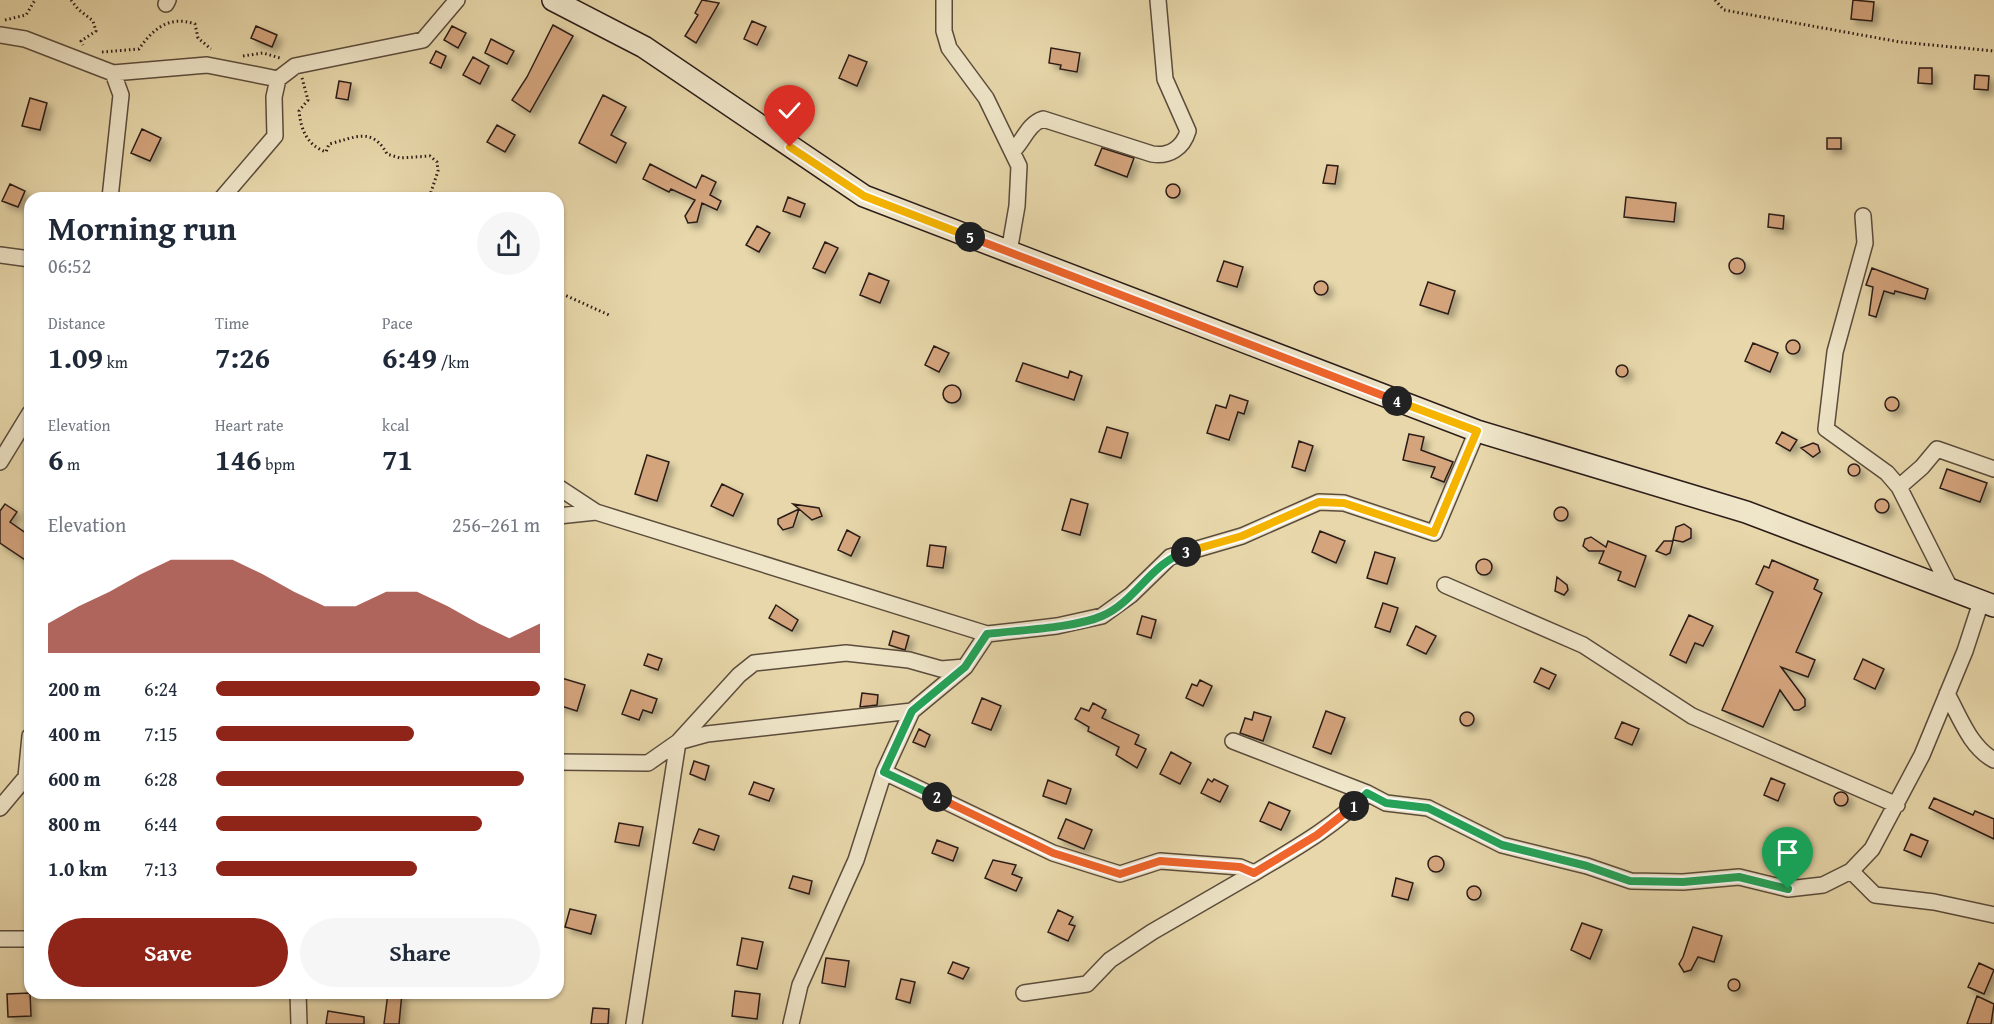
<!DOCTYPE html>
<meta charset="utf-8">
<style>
body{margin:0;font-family:"Gentium Book Plus",serif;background:#f6f6f7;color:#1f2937;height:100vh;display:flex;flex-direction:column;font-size:22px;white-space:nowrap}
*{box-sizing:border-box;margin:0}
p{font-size:20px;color:#747a83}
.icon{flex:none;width:33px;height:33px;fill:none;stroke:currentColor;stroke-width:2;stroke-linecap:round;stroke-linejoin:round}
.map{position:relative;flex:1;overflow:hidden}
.sheet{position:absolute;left:24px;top:192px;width:540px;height:807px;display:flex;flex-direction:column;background:#fff;border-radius:18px;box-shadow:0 2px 4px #0004}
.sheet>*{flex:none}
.pin{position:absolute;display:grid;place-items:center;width:51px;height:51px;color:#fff;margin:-62px -26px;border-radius:50% 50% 50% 0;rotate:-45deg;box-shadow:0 0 6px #0007}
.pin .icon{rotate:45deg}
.km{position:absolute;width:30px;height:30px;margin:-15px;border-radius:50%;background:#222;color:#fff;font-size:16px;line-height:30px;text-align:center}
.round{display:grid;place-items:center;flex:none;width:63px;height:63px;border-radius:32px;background:#f6f6f7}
.headline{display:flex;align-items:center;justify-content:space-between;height:102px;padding:0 24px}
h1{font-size:33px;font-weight:600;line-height:45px}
.stats{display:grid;grid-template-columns:repeat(3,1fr);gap:9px;height:102px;padding:6px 24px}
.stats div{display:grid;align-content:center}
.stats b{font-size:30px;font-weight:600}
.stats small{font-size:16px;font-weight:400}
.stats p{font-size:16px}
.chart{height:168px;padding:12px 24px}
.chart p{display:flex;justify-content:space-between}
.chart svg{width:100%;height:108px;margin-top:6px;fill:#8f2418;opacity:.7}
.primary-button{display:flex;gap:12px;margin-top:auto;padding:12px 24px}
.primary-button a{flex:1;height:69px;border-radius:36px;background:#8f2418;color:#fff;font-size:24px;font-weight:600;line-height:69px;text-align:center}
.primary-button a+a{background:#f6f6f7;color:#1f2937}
ul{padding:0 24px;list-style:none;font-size:20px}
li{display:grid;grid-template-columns:96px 72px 1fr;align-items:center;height:45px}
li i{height:15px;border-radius:8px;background:#8f2418}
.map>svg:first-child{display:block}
</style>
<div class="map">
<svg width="1994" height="1024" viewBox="0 0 1994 1024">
<defs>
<filter id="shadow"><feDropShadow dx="5" dy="5" stdDeviation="3" flood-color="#0004"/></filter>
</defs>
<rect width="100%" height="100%" fill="#e7d7aa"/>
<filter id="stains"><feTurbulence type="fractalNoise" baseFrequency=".00333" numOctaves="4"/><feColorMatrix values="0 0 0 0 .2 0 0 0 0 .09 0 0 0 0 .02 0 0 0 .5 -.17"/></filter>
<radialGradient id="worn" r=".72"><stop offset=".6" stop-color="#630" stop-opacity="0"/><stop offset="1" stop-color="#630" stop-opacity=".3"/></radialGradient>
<path fill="#d4a47d" stroke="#2c1d18" stroke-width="1.5" filter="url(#shadow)" d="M702 0 719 3 696 43 685 36 698 15 695 13Z
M1853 0 1874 2 1872 21 1851 19Z
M752 21 766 27 757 45 744 39Z
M553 25 573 36 530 112 512 100 527 77Z
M256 26 277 35 272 47 251 38Z
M452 26 466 33 458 48 444 40Z
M491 39 514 51 507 64 485 53Z
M1051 48 1080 53 1077 72 1060 69 1061 65 1049 63Z
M436 51 446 56 441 68 430 63Z
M849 55 867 62 857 86 839 78Z
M473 57 489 66 480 84 463 75Z
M1919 68H1932V84L1918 83Z
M1975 75 1989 76 1988 90 1974 89Z
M339 81 351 83 348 100 336 98Z
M603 95 626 107 611 135 626 143 616 163 579 143Z
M30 98 47 103 40 130 22 126Z
M497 125 515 135 505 152 487 142Z
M142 129 161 138 150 161 131 153Z
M1827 138H1841V149H1827Z
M1102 148 1134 158 1127 177 1095 165Z
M650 164 696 188 702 175 716 182 710 195 721 201 717 210 702 203 697 222 688 223 685 216 695 200 671 189 669 192 643 179Z
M1327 165 1338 166 1335 184 1323 183Z
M1166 191a7 7 0 1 1 14 0a7 7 0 1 1-14 0Z
M10 184 25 191 18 207 2 201Z
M788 197 805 204 800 217 783 211Z
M1626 197 1676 203 1674 222 1624 217Z
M1769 214 1784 216 1783 229 1768 227Z
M757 226 770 233 759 252 746 245Z
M825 242 838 248 825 273 813 268Z
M1729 266a8 8 0 1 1 16 0a8 8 0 1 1-16 0Z
M1224 261 1243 267 1237 287 1217 281Z
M1872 268 1928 289 1925 299 1895 291 1894 294 1884 291 1876 317 1869 315 1873 287 1866 285Z
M869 273 889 281 880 303 860 295Z
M1314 288a7 7 0 1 1 14 0a7 7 0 1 1-14 0Z
M1428 282 1455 291 1448 314 1420 305Z
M1786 347a7 7 0 1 1 14 0a7 7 0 1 1-14 0Z
M1753 343 1778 353 1770 372 1745 361Z
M934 346 949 353 939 372 925 365Z
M1023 363 1068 378 1070 371 1082 376 1074 400 1016 381Z
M1616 371a6 6 0 1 1 12 0a6 6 0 1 1-12 0Z
M943 394a9 9 0 1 1 18 0a9 9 0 1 1-18 0Z
M1230 395 1248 401 1244 414 1238 412 1229 440 1207 433 1216 405 1226 408Z
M1885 404a7 7 0 1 1 14 0a7 7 0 1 1-14 0Z
M1107 427 1128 433 1121 458 1099 452Z
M1782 432 1797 440 1790 451 1776 443Z
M1409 434 1424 437 1421 450 1453 462 1444 482 1431 477 1435 467 1403 460Z
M1299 441 1313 446 1305 471 1292 467Z
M1813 443 1818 445 1820 452 1813 457 1801 448Z
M647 455 669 462 657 501 635 494Z
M1848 470a6 6 0 1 1 12 0a6 6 0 1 1-12 0Z
M1947 469 1987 483 1980 502 1940 488Z
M722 484 743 494 733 516 711 506Z
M1071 499 1088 504 1080 535 1062 530Z
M1875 506a7 7 0 1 1 14 0a7 7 0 1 1-14 0Z
M5 504 17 512 10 522 30 536V563L0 543V511Z
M793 504 819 508 822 516 812 520 799 509 793 527 783 530 778 524V519L799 509Z
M1554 514a7 7 0 1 1 14 0a7 7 0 1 1-14 0Z
M1684 524 1691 529V538L1683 542 1673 540 1676 527Z
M847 530 860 537 851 556 838 550Z
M1320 531 1345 541 1336 563 1312 552Z
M1591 537 1606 547 1608 541 1646 556 1635 587 1618 580 1621 572 1599 563 1604 551H1589L1583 546 1585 539Z
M1664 541H1673L1670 553 1666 555 1656 551Z
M930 545 946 547 943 568 927 566Z
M1375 552 1395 558 1387 584 1367 578Z
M1476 567a8 8 0 1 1 16 0a8 8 0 1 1-16 0Z
M1772 560 1818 580 1814 589 1822 593 1796 652 1815 660 1808 677 1781 667 1805 699V706L1799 710H1794L1780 690 1763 727 1722 710 1773 592 1756 584 1764 566 1769 568Z
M1557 577 1567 585 1568 590 1564 595 1555 591Z
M1383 603 1398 608 1390 632 1375 627Z
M776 605 798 620 792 631 769 618Z
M1689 615 1713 626 1703 646 1695 643 1686 663 1670 655Z
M1142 616 1156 620 1151 638 1137 634Z
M1416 626 1436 636 1426 654 1407 645Z
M893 631 909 636 905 650 889 645Z
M648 654 662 659 658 670 644 665Z
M1863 659 1884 669 1875 689 1854 679Z
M1541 668 1556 675 1549 689 1534 682Z
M558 677 585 685 577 711 558 705Z
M1200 680 1212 686 1203 706 1186 698 1192 684 1197 686Z
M631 690 657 699 652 713 643 710 639 720 622 714Z
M862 693 878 695 877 705 860 707Z
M982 698 1001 706 991 730 972 723Z
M1093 703 1106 710 1102 718 1139 735 1135 744 1146 749 1137 768 1116 755 1119 747 1088 731 1089 727 1075 719 1081 708 1089 711Z
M1326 711 1345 718 1331 754 1313 747Z
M1254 712 1271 717 1263 741 1240 733 1245 718 1252 720Z
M1460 719a7 7 0 1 1 14 0a7 7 0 1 1-14 0Z
M1622 722 1639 729 1632 745 1615 738Z
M919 729 930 735 925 747 913 742Z
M1171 752 1191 763 1180 784 1160 774Z
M694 761 709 766 705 780 690 774Z
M1771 778 1785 784 1778 801 1764 795Z
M1208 779 1212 782 1214 779 1228 786 1220 802 1201 793Z
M1048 780 1071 789 1066 804 1043 796Z
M754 782 774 789 769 801 749 794Z
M1834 799a7 7 0 1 1 14 0a7 7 0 1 1-14 0Z
M1934 798 1973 815 1975 811 1994 819V839L1929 808Z
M1269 802 1290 811 1281 830 1260 821Z
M1066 819 1092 830 1084 849 1058 838Z
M619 823 643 827 639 846 615 842Z
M699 829 719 836 714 850 693 843Z
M1911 834 1928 841 1921 857 1904 850Z
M937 840 958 848 953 861 932 853Z
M1428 864a8 8 0 1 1 16 0a8 8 0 1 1-16 0Z
M993 860 1016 865 1012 874 1022 878 1016 891 985 878Z
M793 876 812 881 809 894 789 888Z
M1396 878 1413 883 1408 900 1392 896Z
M1467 893a7 7 0 1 1 14 0a7 7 0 1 1-14 0Z
M570 909 596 915 591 934 565 927Z
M1058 910 1073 917 1069 924 1075 926 1068 941 1048 932Z
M1582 923 1602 930 1590 959 1571 950Z
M1693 927 1722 936 1714 962 1698 957 1691 970 1684 972 1679 964 1683 957Z
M742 938 763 942 757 969 737 965Z
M826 958 849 961 845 987 822 983Z
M953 962 969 968 963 979 948 973Z
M1979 963 1994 970 1984 994 1968 987Z
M1728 985a6 6 0 1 1 12 0a6 6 0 1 1-12 0Z
M901 979 915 982 910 1003 896 999Z
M735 991 760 994 757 1019 732 1016Z
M30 993 31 1016 8 1017 7 994Z
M388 993H402L399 1024H384Z
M1977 996 1994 1004 1991 1024H1967Z
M593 1008 609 1009 608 1024H591Z
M328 1011 364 1017V1024H326Z"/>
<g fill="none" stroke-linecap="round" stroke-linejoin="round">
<g stroke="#5b4c3c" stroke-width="18">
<path id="street" d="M944 0V31L949 48 986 98 1019 166 1017 206 1009 252
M166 4 168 0
M0 35 25 39 113 73 207 65 278 79
M1013 151C1024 140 1028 124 1043 119L1152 154C1169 157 1183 148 1188 131L1165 79 1158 0
M110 198 121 95 113 73
M222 198 275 136 274 97 278 79 295 66 423 40 457 0
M1863 216 1865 243 1835 352 1826 429 1887 473 1899 487 1950 588
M0 255 30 259
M0 462 30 413
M558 487 596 512
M1899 487 1922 467 1937 449 1994 469
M558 516 596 512 987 634
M1445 585 1583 645 1692 716 1897 805
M965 667 987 634 1057 626 1102 616 1131 595 1170 557 1242 536 1319 502 1344 503 1434 533 1477 431
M1947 694C1960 717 1970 747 1994 760
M1233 741 1367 793
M558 762 648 763 678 742 707 734 912 711
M884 772 1053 853 1120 874 1160 861 1240 867 1254 873C1294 849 1334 827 1367 793L1386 803 1428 808 1502 845 1587 866 1631 881 1683 882 1739 877 1788 889 1823 885 1851 871 1872 849 1922 755 1965 651 1981 602
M0 808 26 777 30 736
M1851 871 1875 895 1934 902 1994 915
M0 939H30
M298 993 299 1024
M1024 993 1087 984 1110 960 1152 932 1254 873
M634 1024 678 742 739 675 754 663 846 653 909 660 941 669 965 667 912 711 884 772 856 860 800 985 791 1024"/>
</g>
<g stroke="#2c1d18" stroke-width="24">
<path id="secondary" d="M553 0 644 47 864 196 1477 431 1746 512 1994 606"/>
</g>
<path stroke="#2c1d18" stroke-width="3" stroke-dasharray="1.5 3" stroke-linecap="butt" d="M71 0 78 9 93 21 96 31 81 41 83 45
M1715 0 1724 10 1900 42 1994 51
M5 20 26 15 35 0
M102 52 139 49C153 29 169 15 195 24L198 38 211 49
M243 56 263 53 280 58
M302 78 308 100 299 111C301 130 307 145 326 152L329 144C354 138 372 126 387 154L400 158 430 156 437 162 438 171 429 198
M558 292 609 315"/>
<use href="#street" stroke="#efe5c8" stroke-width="15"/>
<use href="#secondary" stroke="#efe5c8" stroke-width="21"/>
</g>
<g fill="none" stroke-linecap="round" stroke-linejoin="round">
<g stroke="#fff" stroke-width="12">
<path id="split-1" d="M1354 806 1367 793 1386 803 1428 808 1502 845 1587 866 1630 881 1683 882 1739 877 1788 889"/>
</g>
<g stroke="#fff" stroke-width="12">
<path id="split-2" d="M937 797 1053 853 1120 874 1160 861 1240 867 1254 873 1317 835 1354 806"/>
</g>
<g stroke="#fff" stroke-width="12">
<path id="split-3" d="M937 797 884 772 912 711 965 667 987 634C1018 630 1075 628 1102 616 1135 602 1152 562 1186 552"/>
</g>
<g stroke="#fff" stroke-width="12">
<path id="split-4" d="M1186 552 1242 536 1319 502 1344 503 1434 533 1477 431 1397 401"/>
</g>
<g stroke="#fff" stroke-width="12">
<path id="split-5" d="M970 237 1397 401"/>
</g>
<g stroke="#fff" stroke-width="12">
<path id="split-6" d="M790 147 864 196 970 237"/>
</g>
<use href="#split-1" stroke="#22a559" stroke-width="8"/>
<use href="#split-2" stroke="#f0652b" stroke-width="8"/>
<use href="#split-3" stroke="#22a559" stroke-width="8"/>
<use href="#split-4" stroke="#f5b400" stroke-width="8"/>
<use href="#split-5" stroke="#f0652b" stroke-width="8"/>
<use href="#split-6" stroke="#f5b400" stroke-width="8"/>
</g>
<rect width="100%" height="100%" filter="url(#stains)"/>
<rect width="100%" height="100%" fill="url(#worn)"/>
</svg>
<div class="pin" style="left:1788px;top:889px;background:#1e9e55"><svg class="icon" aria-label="arrive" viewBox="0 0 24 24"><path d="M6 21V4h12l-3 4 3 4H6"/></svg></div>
<div class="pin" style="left:790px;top:147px;background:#d93025"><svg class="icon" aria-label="check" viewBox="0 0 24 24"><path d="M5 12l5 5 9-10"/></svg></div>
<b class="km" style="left:1354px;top:806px">1</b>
<b class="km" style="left:937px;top:797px">2</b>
<b class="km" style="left:1186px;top:552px">3</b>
<b class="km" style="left:1397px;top:401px">4</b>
<b class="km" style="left:970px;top:237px">5</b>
<section class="sheet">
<div class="headline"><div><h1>Morning run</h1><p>06:52</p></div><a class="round"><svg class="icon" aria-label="share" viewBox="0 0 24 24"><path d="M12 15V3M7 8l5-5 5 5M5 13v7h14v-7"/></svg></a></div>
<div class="stats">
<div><p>Distance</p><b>1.09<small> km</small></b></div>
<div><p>Time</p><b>7:26</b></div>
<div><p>Pace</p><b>6:49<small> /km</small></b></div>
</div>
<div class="stats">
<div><p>Elevation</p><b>6<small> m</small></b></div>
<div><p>Heart rate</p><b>146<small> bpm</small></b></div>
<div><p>kcal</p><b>71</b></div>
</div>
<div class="chart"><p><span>Elevation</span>256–261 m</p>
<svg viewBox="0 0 160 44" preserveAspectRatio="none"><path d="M0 44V32L10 25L20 19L30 12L40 6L50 6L60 6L70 12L80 19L90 25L100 25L110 19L120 19L130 25L140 32L150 38L160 32V44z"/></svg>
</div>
<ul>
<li><b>200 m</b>6:24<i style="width:100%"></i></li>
<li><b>400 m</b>7:15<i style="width:61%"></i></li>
<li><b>600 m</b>6:28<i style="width:95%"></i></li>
<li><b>800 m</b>6:44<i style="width:82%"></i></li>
<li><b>1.0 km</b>7:13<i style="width:62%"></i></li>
</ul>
<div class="primary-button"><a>Save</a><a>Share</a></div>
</section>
</div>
